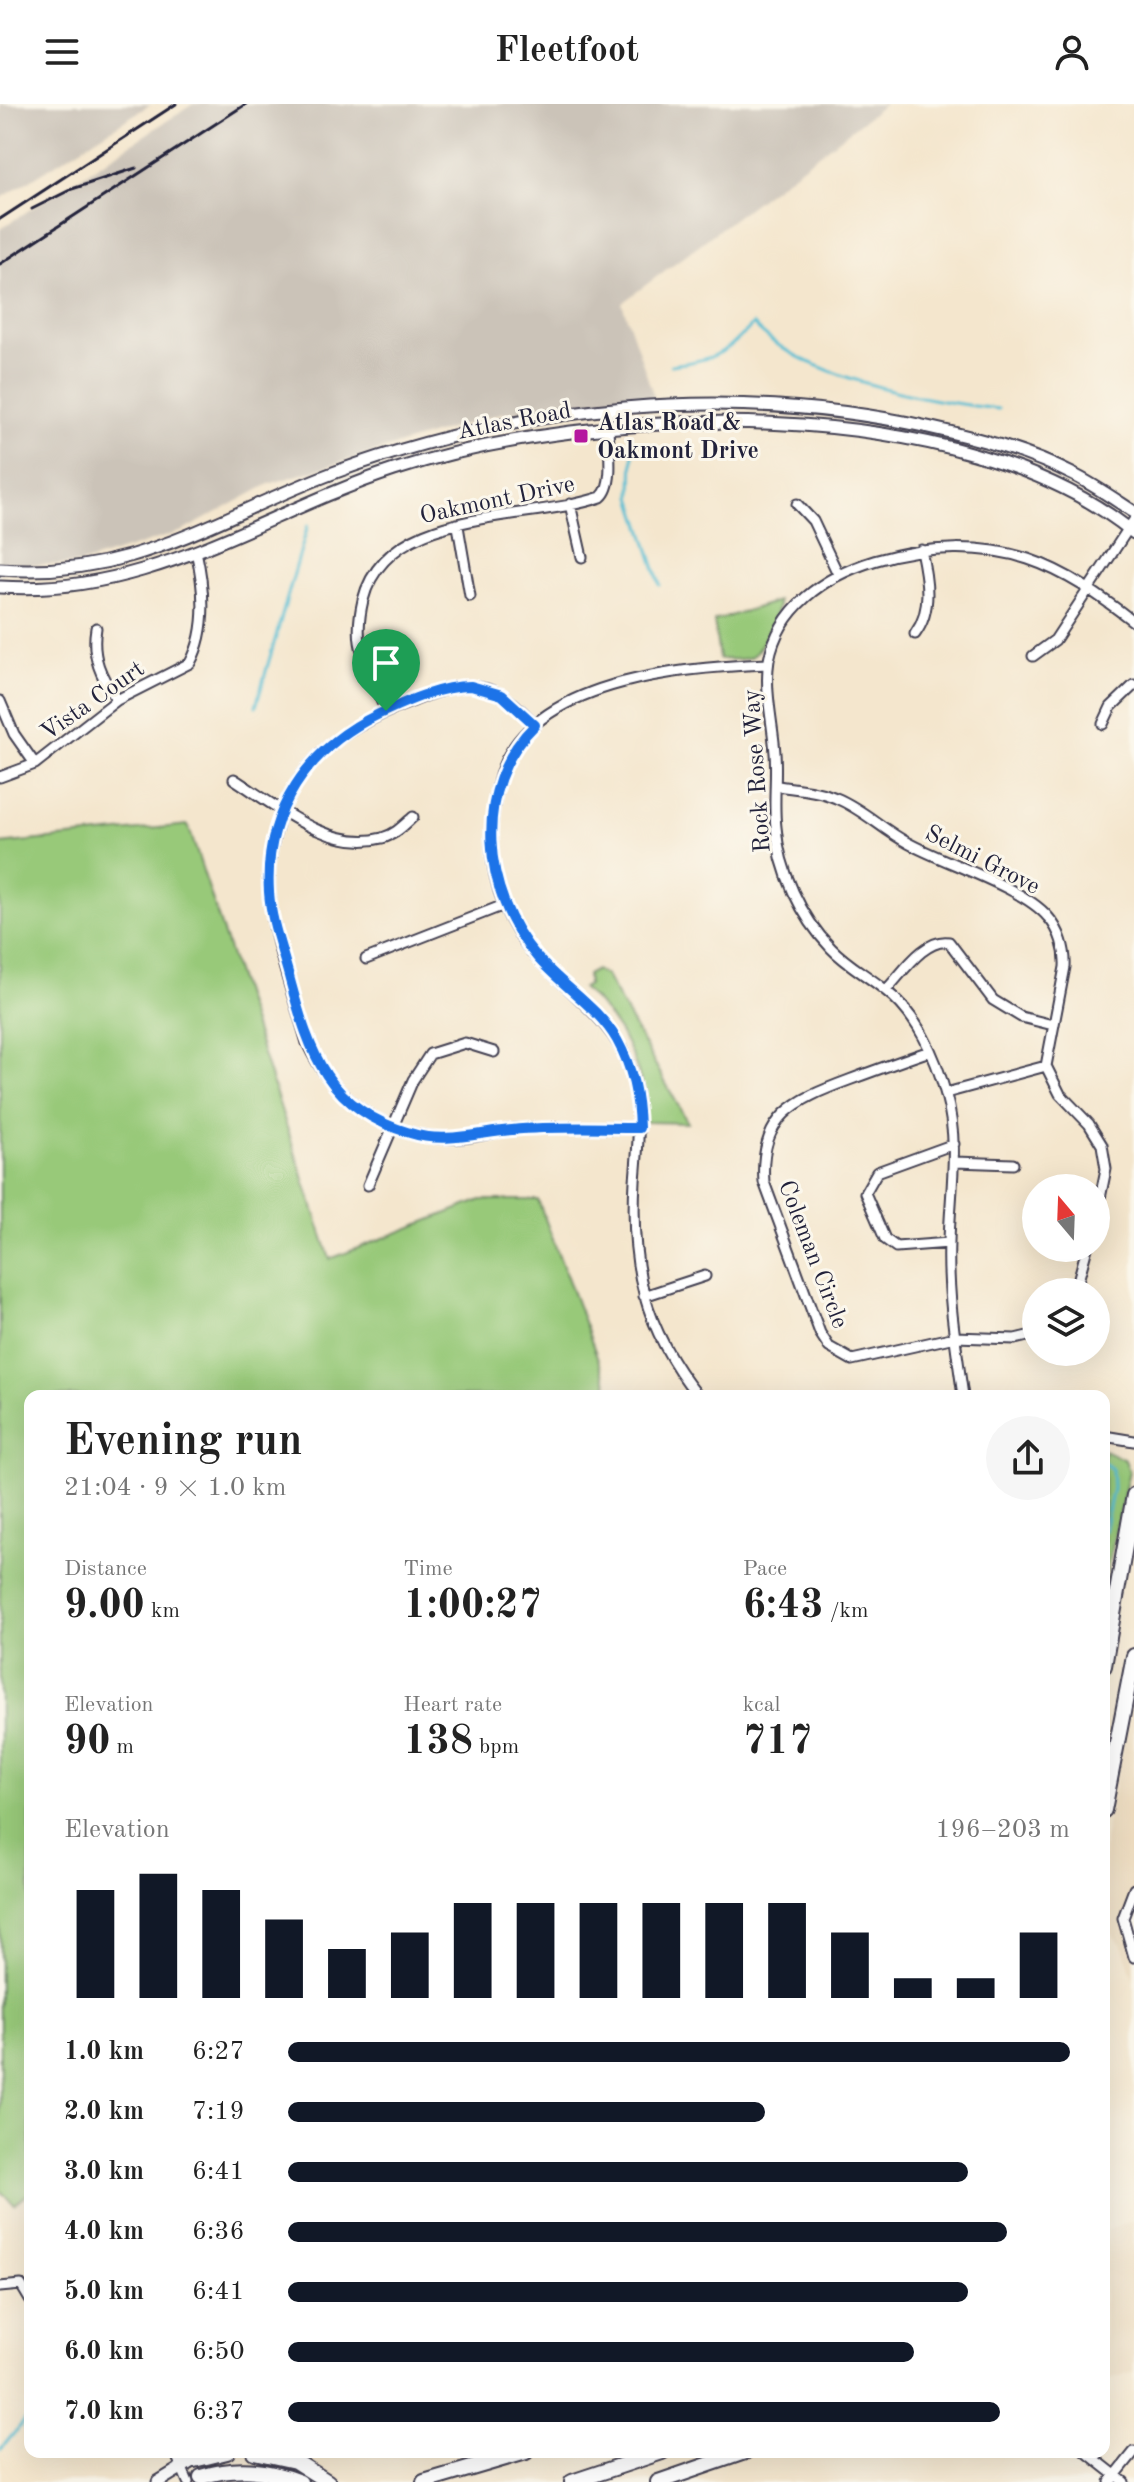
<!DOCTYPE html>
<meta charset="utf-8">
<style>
body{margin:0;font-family:"Old Standard TT",serif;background:#f6f6f6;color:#222;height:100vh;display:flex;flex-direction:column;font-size:30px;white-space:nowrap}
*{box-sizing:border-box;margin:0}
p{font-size:26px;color:#767676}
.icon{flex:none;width:44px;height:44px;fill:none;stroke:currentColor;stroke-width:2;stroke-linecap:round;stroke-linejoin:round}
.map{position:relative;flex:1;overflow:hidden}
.sheet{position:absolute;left:24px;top:1286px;width:1086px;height:1068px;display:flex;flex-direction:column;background:#fff;border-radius:16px;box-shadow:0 8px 32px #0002}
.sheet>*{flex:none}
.needle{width:52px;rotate:341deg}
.fabs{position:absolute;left:1022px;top:1070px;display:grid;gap:16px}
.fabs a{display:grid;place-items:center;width:88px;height:88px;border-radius:50%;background:#fff;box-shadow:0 8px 32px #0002;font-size:40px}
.pin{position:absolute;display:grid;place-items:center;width:68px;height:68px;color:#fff;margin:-82px -34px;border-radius:50% 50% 50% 0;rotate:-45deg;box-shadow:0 0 8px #0007}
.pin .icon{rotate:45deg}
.round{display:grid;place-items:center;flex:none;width:84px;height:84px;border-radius:42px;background:#f6f6f6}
.overview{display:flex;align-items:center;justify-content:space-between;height:136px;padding:0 40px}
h1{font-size:44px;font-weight:600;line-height:60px}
.figures{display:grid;grid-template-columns:repeat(3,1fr);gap:12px;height:136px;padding:8px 40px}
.figures div{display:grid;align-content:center}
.figures b{font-size:40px;font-weight:600}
.figures small{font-size:22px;font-weight:400}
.figures p{font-size:22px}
.chart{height:224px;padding:16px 40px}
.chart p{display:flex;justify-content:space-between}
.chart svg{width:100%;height:144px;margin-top:8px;stroke:#111827;stroke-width:6}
ul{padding:0 40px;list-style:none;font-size:26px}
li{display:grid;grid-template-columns:128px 96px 1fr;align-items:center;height:60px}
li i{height:20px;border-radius:10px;background:#111827}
header{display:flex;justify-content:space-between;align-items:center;height:104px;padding:0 40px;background:#fff;font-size:36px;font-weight:600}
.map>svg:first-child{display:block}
</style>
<header><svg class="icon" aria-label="menu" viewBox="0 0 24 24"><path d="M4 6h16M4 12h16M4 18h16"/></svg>Fleetfoot<svg class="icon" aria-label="person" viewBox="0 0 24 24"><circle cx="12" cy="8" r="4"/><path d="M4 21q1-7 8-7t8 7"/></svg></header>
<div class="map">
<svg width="1134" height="2378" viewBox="0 0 1134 2378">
<rect width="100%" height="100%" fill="#fbf7ec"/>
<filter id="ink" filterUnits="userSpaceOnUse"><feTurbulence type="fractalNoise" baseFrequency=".0125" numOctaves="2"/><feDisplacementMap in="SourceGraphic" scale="16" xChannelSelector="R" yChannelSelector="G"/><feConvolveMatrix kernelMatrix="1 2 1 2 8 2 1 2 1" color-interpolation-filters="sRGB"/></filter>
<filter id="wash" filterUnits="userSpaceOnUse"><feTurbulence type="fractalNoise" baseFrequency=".006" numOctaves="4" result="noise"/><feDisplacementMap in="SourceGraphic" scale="32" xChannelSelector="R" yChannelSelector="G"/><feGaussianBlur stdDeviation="1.8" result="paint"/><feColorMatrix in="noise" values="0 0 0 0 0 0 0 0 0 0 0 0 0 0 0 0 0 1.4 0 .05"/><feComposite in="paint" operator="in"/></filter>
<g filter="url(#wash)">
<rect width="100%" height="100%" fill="#f4e6cd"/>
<path fill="#ebd8ba" d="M1134 1585V1877L1122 1841 1104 1823V1735Z
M1134 2117V2268L1104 2278V2127Z"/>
<path fill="#cbc3b8" d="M0 0H151L0 95Z
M193 0H885L622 199 654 293 502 309 269 380 183 427 79 460 20 461 0 458V125Z"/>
<path fill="#98c979" stroke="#5d765a" stroke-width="2" d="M778 497C780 506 760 548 751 553 742 557 728 555 719 555L714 517Z
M188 721 330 1155 481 1096H538L612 1292H30V2088L15 2100 0 2088V740Z
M596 866 606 872 688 1019 647 1018 639 1014 646 1002C639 956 618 915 582 884L588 881 587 871Z
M1104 1346 1125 1356 1129 1367 1104 1479Z"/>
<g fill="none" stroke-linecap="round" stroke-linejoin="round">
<path stroke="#56bed3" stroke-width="3" d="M671 261C711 256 726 251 753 220 801 273 927 297 998 305
M633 336 632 393 660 481
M256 602 308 421
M1104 1359 1112 1365 1113 1384 1104 1427
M1 2345 30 2310"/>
</g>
</g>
<g filter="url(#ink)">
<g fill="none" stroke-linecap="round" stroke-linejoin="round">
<g stroke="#423f51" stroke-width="13">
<path id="minor" d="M570 400 582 453
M797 400 813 417 838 470
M458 422 470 492
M96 524C91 553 101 573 117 596
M915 530C933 506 927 474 921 446
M1033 552 1055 536 1134 416
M0 597 14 630 35 660
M386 607C378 589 368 570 363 550 357 533 359 513 363 496 387 401 526 419 601 393 618 379 605 327 608 305
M1103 620 1111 603 1134 581
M535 621C521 606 507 591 487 585 460 577 436 588 411 598 334 627 286 664 271 749 260 806 292 884 307 939 335 999 392 1038 460 1034 479 1033 497 1027 515 1025 556 1022 598 1024 639 1024
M0 673 35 660 117 596 190 559C208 526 204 482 196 447
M234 675C275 701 330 748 382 734 395 731 404 721 413 713
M777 682C797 685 818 686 836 694 863 705 883 726 908 739 944 759 1023 783 1048 813 1060 826 1066 846 1065 863L1046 962 1060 990 1089 1020 1102 1041 1106 1065 1096 1114
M366 855 504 801
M886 886C902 870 924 834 949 838L993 896 1021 913 1053 921
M930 947C903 956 876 966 849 976 795 996 759 1012 764 1078L820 1229 829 1243 852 1256 955 1233 1015 1235 1036 1230
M946 989 1046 962
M955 1058 1013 1060
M368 1081 413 976 430 950 465 939 494 948
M949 1139 896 1143 885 1135 865 1089 877 1068 954 1040
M1075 1188 1087 1144
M644 1192 705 1172
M698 1292C644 1225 630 1161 635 1077 638 1039 643 1000 630 964 610 906 550 880 519 830 496 794 487 751 493 708 496 691 498 672 506 656 547 574 689 563 768 560
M963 1292C956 1242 947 1189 949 1138 950 1088 960 1041 946 991 936 953 917 910 885 886 867 871 847 861 831 844 801 813 779 766 776 723 773 698 777 673 775 649 773 619 764 586 769 556 788 454 945 427 1028 455 1067 468 1102 493 1134 518
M1104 1332 1134 1337
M1134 1785 1123 1814 1134 1853
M0 2183 21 2181 30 2196
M175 2348 188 2378
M1086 2348 1124 2378
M1110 2378 1134 2348"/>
</g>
<g stroke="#423f51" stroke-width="15">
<path id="tertiary" d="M0 465C135 475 213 414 333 369 523 299 730 280 928 323 977 334 1027 347 1072 370 1093 380 1114 395 1134 408
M0 483C150 493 257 411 394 366 597 300 961 287 1134 429
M158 2378 194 2356"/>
</g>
<g stroke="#423f51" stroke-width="18">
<path id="trunk" d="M1104 1562 1134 1391
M1104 1706 1134 1552
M254 2348 295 2357 328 2378
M194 2356 227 2348
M201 2373C236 2362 265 2365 300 2378
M424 2378 526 2348
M572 2378 662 2348
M658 2378 745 2348"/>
</g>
<use href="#minor" stroke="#fff" stroke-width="9"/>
<use href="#tertiary" stroke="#fff" stroke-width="11"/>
<use href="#trunk" stroke="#fff" stroke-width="14"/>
<path stroke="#22223b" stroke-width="3" d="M32 105 72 85 136 64
M0 115 176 0
M0 160 246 0"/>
</g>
</g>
<g fill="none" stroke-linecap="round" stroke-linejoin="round" filter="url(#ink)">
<g stroke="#fff" stroke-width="16">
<path id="route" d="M471 582 502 591 535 621C471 683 482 789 537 853 562 882 598 903 617 936 633 965 638 992 639 1024 597 1024 554 1022 512 1026 477 1029 444 1040 410 1029 328 1005 310 950 290 876 283 848 271 818 269 788 264 707 308 644 379 610 407 597 440 582 471 582Z"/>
</g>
<use href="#route" stroke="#1a73e8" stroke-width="10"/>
</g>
<rect fill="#b5179e" stroke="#fbf7ec" stroke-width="3" x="573" y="324" width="16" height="16" rx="4"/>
<g text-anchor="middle" stroke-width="6" stroke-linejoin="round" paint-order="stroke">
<g font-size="24" fill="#22223b" stroke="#fbf7ec">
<text transform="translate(514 316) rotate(-11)" y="8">Atlas Road</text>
<text transform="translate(497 395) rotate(-12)" y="8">Oakmont Drive</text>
<text transform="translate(92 596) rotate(-35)" y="8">Vista Court</text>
<text transform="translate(756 667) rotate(-94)" y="8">Rock Rose Way</text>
<text transform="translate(983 755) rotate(27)" y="8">Selmi Grove</text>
<text transform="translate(814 1150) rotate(69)" y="8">Coleman Circle</text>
</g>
<g font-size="24" font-weight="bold" fill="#22223b" stroke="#fbf7ec" text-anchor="start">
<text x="597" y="326">Atlas Road &amp;<tspan x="597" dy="28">Oakmont Drive</tspan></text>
</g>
</g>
</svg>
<div class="fabs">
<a><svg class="needle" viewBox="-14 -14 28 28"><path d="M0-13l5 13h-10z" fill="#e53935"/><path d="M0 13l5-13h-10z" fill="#767676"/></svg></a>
<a><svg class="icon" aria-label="layers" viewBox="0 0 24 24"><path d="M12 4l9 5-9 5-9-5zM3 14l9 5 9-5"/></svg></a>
</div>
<div class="pin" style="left:386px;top:607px;background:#1e9e55"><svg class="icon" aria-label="arrive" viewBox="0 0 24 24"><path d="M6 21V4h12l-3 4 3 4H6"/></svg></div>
<section class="sheet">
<div class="overview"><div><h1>Evening run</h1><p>21:04 · 9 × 1.0 km</p></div><a class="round"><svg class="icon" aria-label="share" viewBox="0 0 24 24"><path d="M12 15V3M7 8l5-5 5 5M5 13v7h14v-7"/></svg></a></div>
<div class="figures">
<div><p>Distance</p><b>9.00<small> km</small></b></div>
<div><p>Time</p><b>1:00:27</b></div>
<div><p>Pace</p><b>6:43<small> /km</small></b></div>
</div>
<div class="figures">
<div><p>Elevation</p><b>90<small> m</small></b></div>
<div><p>Heart rate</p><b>138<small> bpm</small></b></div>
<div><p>kcal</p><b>717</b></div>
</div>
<div class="chart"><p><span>Elevation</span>196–203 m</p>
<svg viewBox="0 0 160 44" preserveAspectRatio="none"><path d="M5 44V11M15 44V6M25 44V11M35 44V20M45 44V29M55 44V24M65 44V15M75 44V15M85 44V15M95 44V15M105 44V15M115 44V15M125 44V24M135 44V38M145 44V38M155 44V24"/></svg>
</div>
<ul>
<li><b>1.0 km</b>6:27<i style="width:100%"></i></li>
<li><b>2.0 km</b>7:19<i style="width:61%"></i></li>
<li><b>3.0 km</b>6:41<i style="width:87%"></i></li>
<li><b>4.0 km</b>6:36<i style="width:92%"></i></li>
<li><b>5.0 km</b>6:41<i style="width:87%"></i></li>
<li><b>6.0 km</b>6:50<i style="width:80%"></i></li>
<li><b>7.0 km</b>6:37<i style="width:91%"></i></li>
</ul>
</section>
</div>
